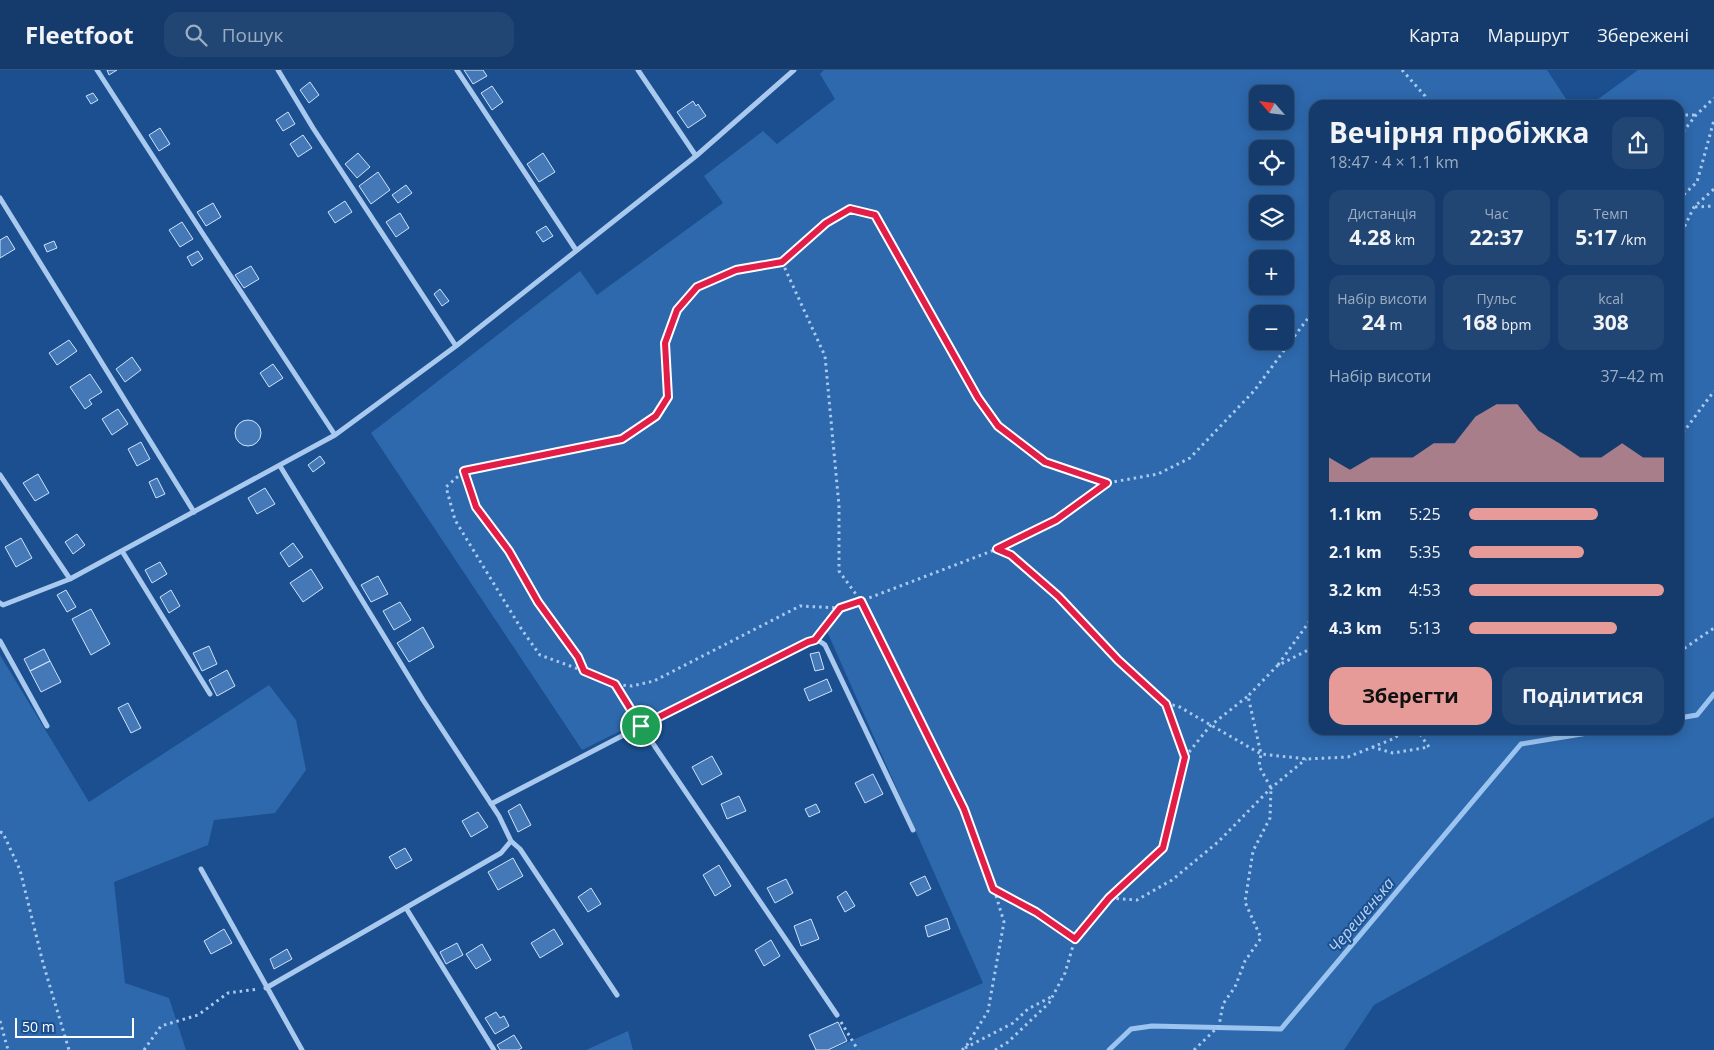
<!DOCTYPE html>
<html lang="uk">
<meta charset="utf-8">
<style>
body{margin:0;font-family:"Open Sans",sans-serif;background:#214673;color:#f1f3f6;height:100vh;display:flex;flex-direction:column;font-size:19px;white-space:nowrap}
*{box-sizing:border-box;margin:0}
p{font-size:16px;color:#9dadc1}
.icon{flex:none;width:28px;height:28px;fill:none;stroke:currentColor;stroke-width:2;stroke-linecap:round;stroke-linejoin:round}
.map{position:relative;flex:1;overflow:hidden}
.drawer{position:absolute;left:1309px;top:30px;width:375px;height:635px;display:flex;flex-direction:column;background:#143b6b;border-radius:15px;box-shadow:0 2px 12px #0003,0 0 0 1px #33557e}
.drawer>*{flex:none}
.needle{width:32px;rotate:298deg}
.buttons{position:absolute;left:1249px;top:15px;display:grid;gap:10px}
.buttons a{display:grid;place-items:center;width:45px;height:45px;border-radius:10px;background:#143b6b;box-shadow:0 2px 12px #0003,0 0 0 1px #33557e;font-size:25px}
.scale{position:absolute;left:15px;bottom:12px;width:119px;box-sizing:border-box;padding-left:5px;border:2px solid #fff;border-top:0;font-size:14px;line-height:18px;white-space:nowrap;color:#fff;-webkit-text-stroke:4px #1b4f8f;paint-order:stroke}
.pin{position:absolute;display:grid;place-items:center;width:42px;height:42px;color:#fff;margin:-21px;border:2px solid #fff;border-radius:50%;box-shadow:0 1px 5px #0007}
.round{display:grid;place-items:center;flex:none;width:52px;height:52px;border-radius:15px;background:#214673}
.headline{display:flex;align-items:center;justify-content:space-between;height:85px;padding:0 20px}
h1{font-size:28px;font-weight:700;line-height:38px}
.stats{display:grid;grid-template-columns:repeat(3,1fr);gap:8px;height:85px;padding:5px 20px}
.stats div{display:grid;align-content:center;border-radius:12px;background:#214673;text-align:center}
.stats b{font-size:21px;font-weight:700}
.stats small{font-size:14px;font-weight:400}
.stats p{font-size:14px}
.chart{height:140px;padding:10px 20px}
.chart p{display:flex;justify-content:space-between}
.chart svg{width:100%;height:90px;margin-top:5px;fill:#e69b98;opacity:.7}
.button{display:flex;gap:10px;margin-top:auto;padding:10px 20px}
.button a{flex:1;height:58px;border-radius:15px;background:#e69b98;color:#111;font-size:20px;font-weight:700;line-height:58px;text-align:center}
.button a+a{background:#214673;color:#f1f3f6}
ul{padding:0 20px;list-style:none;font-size:16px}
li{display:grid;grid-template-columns:80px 60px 1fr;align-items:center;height:38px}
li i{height:12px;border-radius:6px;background:#e69b98}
header{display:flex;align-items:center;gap:30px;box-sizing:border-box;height:70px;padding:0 25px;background:#143b6b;border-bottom:1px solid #33557e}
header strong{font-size:24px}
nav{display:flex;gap:28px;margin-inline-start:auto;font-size:18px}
.search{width:350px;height:45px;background:#214673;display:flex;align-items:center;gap:12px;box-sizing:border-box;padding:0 18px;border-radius:15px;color:#9dadc1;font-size:19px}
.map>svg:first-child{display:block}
</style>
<header>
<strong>Fleetfoot</strong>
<div class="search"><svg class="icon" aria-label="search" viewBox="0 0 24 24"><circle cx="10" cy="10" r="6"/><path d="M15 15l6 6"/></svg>Пошук</div>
<nav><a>Карта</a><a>Маршрут</a><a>Збережені</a></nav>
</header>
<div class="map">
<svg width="1714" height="980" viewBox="0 0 1714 980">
<rect width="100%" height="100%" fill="#1b4f8f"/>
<path fill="#2e69ad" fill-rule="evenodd" d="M824 0H1547L1570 35H1314V660H1679V35H1590L1638 0H1714V747L1374 935 1344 980H830L983 913 826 559 582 680 371 363 580 201 597 225 723 133 704 106 763 61 777 74 835 29 820 4ZM1258 24H1285V51H1258ZM1258 79H1285V106H1258ZM1258 134H1285V161H1258ZM1258 189H1285V216H1258ZM1258 244H1285V271H1258Z
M0 585 89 732 269 615 296 650 306 700 275 743 214 750 208 775 114 812 125 913 169 928 186 980H0Z
M628 961 633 980H586Z"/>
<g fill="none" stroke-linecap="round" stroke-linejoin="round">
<path stroke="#9cc4f0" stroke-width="5" d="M1679 648 1697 645 1714 624
M1109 980 1131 959 1152 956 1281 959 1521 674 1606 660"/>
</g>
<path fill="#4478b7" stroke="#cfe3fa" d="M107 0H117L109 5Z
M464 0H483L487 6 473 14Z
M310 12 319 25 309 33 300 20Z
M492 16 503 32 492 40 481 23Z
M93 23 98 30 91 34 86 26Z
M693 31 696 36 698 34 706 46 688 58 677 42Z
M288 42 295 54 283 61 276 50Z
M160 58 170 74 159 81 149 65Z
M303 65 312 78 298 87 290 74Z
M358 83 370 97 357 108 345 94Z
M543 83 555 102 539 112 527 94Z
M378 102 390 120 371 134 359 116Z
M406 115 412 123 398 133 392 125Z
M345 131 352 142 335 153 328 142Z
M213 133 221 147 206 156 197 142Z
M400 143 409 158 396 167 386 152Z
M182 152 193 169 180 177 169 160Z
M546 156 553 166 543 172 536 162Z
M7 166 15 179 0 188V170Z
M54 171 57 178 47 182 44 175Z
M198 181 203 189 192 196 187 187Z
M251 196 259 209 244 218 235 205Z
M440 219 449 231 442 236 434 224Z
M69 270 77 281 57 295 49 283Z
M132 287 141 300 125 312 116 299Z
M273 294 283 308 269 317 260 303Z
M90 304 102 322 89 330 92 334 85 339 70 317Z
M118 339 128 354 112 365 102 349Z
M235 363a13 13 0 1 1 26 0a13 13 0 1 1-26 0Z
M141 372 150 389 137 396 128 379Z
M320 386 325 393 313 402 308 395Z
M38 404 49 423 35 431 23 413Z
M157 408 165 424 156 428 149 412Z
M265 418 275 434 257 444 248 428Z
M77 464 85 475 73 484 65 472Z
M21 468 32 488 16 497 5 477Z
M293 473 303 487 289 497 280 483Z
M160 492 167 504 152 513 145 500Z
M311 499 323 518 303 532 290 513Z
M378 506 388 524 371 532 361 515Z
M66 520 76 537 67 542 57 525Z
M171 520 180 536 169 543 160 527Z
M400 532 411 550 394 560 383 541Z
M91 539 110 574 91 585 72 549Z
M423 557 434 577 409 592 397 573Z
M209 576 217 594 202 601 193 583Z
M44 579 50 591 30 601 24 589Z
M819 582 824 599 815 601 810 584Z
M50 591 61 612 41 622 30 601Z
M227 600 235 616 217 626 209 610Z
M827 609 832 621 809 631 804 619Z
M128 633 141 658 131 663 118 638Z
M712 686 722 704 702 715 692 697Z
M873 704 883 724 865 733 855 713Z
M739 726 746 741 727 749 721 734Z
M520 734 531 755 518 762 508 741Z
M816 734 820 742 809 747 805 739Z
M478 742 488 757 471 767 462 751Z
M405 778 412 790 396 799 389 787Z
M513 788 523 806 498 820 488 802Z
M719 795 731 816 715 826 703 805Z
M925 806 931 819 917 826 910 813Z
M786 809 793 823 775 833 767 818Z
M591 818 601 834 588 842 578 827Z
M846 821 855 836 845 842 837 827Z
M947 848 950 859 928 867 925 856Z
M811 849 819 869 801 876 794 856Z
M224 859 232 873 211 884 204 871Z
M554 859 563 874 540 888 531 873Z
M771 870 780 886 764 896 755 880Z
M457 873 463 885 446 894 440 882Z
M482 874 491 890 476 899 466 884Z
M287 879 292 889 274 899 270 889Z
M496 942 500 948 504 946 509 956 495 964 485 948Z
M838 952 847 971 828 980H816L809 965Z
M514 965 522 978 518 980H500L497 975Z"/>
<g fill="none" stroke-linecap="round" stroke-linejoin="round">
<path stroke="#a9c9ee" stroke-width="3" stroke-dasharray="2.5 4" stroke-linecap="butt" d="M1402 0 1425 26 1429 35
M1679 45H1696
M1679 67 1696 45 1714 28
M1679 129 1697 112 1714 50
M1695 137 1714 136
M1679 168 1694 137 1714 119
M782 192 825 286 839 436V501L861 531 964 739 993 819 1036 842 1075 869
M1679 368 1714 321
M464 401 475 437 509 481 539 533 578 587 584 601
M1107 413 1045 392 999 357 978 328 875 145 850 139 827 153 782 192 736 200 697 217 677 240 665 273 668 327 656 346 622 369 464 401 446 417 455 450 522 560 540 585 584 601 611 614 632 616 654 611 800 536 840 538 861 531 997 479 1056 450 1107 413 1158 404 1190 388 1254 321 1314 240
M822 562 840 539
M1679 582 1714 558
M1278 595 1314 545
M615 615 636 648
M1166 634 1178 636 1261 684 1307 689 1348 687 1395 668 1403 660
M1372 677 1393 683 1429 677 1417 660
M1185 687 1210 656 1248 626
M0 762 3 763 20 800 43 893 69 980
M1110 828 1137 830 1172 810 1218 772 1271 718 1306 689
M0 951 8 980
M841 952 858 980
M965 978 1013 953 1028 939 1051 927
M144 980 161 956 198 945 228 923 258 919
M962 980 967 975 988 941 1004 852 994 819
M995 980 1008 972 1049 933 1065 903 1075 869 1109 828 1163 778 1185 687 1166 634 1117 590 1058 526 1011 485 997 479
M1194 980 1219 956 1223 934 1235 917 1245 891 1261 868 1245 832 1253 781 1270 748 1271 718 1259 696 1261 684 1248 626 1277 596 1314 577"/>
<path stroke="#a9c9ee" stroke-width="5" d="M97 0 201 161 335 365
M278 0 313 58 456 276
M457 0 576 180
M638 0 696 86
M0 128 194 442
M0 405 70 509
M122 481 210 624
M0 533 3 535 70 509 335 365 456 276 696 86 794 0
M0 571 47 656
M641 656 837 945
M491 734 641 656 808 572C816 570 819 570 825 575L913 760
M511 771 520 779 617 925
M201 799 302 980
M406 838 494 980
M266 918 501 783 511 771 499 746 423 630 280 396"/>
</g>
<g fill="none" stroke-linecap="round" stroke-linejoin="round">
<g stroke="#fff" stroke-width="10">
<path id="route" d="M850 139 875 145 978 328 998 356 1045 392 1107 413 1056 450 997 479 1011 485 1058 526 1118 590 1166 634 1185 687 1163 778 1109 828 1075 869 1036 842 993 819 964 739 861 531 840 538 815 570 808 572 641 656 615 614 584 601 578 587 538 532 509 481 476 437 464 401 622 369 656 346 668 327 665 273 677 240 697 217 736 200 782 192 826 153Z"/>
</g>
<use href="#route" stroke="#e11d48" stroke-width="6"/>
</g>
<g text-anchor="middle" stroke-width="4" stroke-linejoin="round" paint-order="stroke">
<g font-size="16" font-style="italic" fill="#b5d3f5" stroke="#1b4f8f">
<text transform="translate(1361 845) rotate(-50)" y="6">Черешенька</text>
</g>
</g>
</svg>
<div class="buttons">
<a><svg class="needle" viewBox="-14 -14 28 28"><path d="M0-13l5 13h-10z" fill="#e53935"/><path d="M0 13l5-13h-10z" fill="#9dadc1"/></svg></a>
<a><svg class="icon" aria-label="locate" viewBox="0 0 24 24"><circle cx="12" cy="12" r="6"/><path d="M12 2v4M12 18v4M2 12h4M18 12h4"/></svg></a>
<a><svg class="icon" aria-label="layers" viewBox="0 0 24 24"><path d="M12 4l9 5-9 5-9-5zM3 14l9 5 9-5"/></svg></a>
<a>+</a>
<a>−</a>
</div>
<div class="scale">50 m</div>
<div class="pin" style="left:641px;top:656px;background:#1e9e55"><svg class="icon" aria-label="arrive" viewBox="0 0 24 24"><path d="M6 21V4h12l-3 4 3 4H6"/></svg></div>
<section class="drawer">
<div class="headline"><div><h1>Вечірня пробіжка</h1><p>18:47 · 4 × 1.1 km</p></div><a class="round"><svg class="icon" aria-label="share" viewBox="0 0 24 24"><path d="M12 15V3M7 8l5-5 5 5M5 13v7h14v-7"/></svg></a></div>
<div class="stats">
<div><p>Дистанція</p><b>4.28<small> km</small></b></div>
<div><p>Час</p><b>22:37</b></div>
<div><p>Темп</p><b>5:17<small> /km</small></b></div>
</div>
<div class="stats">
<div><p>Набір висоти</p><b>24<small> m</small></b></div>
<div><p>Пульс</p><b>168<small> bpm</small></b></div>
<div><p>kcal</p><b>308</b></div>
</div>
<div class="chart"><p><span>Набір висоти</span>37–42 m</p>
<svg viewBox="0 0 160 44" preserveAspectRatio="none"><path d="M0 44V32L10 38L20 32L30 32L40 32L50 25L60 25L70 12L80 6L90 6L100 19L110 25L120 32L130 32L140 25L150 32L160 32V44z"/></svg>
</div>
<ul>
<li><b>1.1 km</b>5:25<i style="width:66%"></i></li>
<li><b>2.1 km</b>5:35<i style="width:59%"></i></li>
<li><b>3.2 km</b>4:53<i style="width:100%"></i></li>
<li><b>4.3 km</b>5:13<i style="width:76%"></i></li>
</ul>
<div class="button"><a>Зберегти</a><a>Поділитися</a></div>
</section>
</div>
